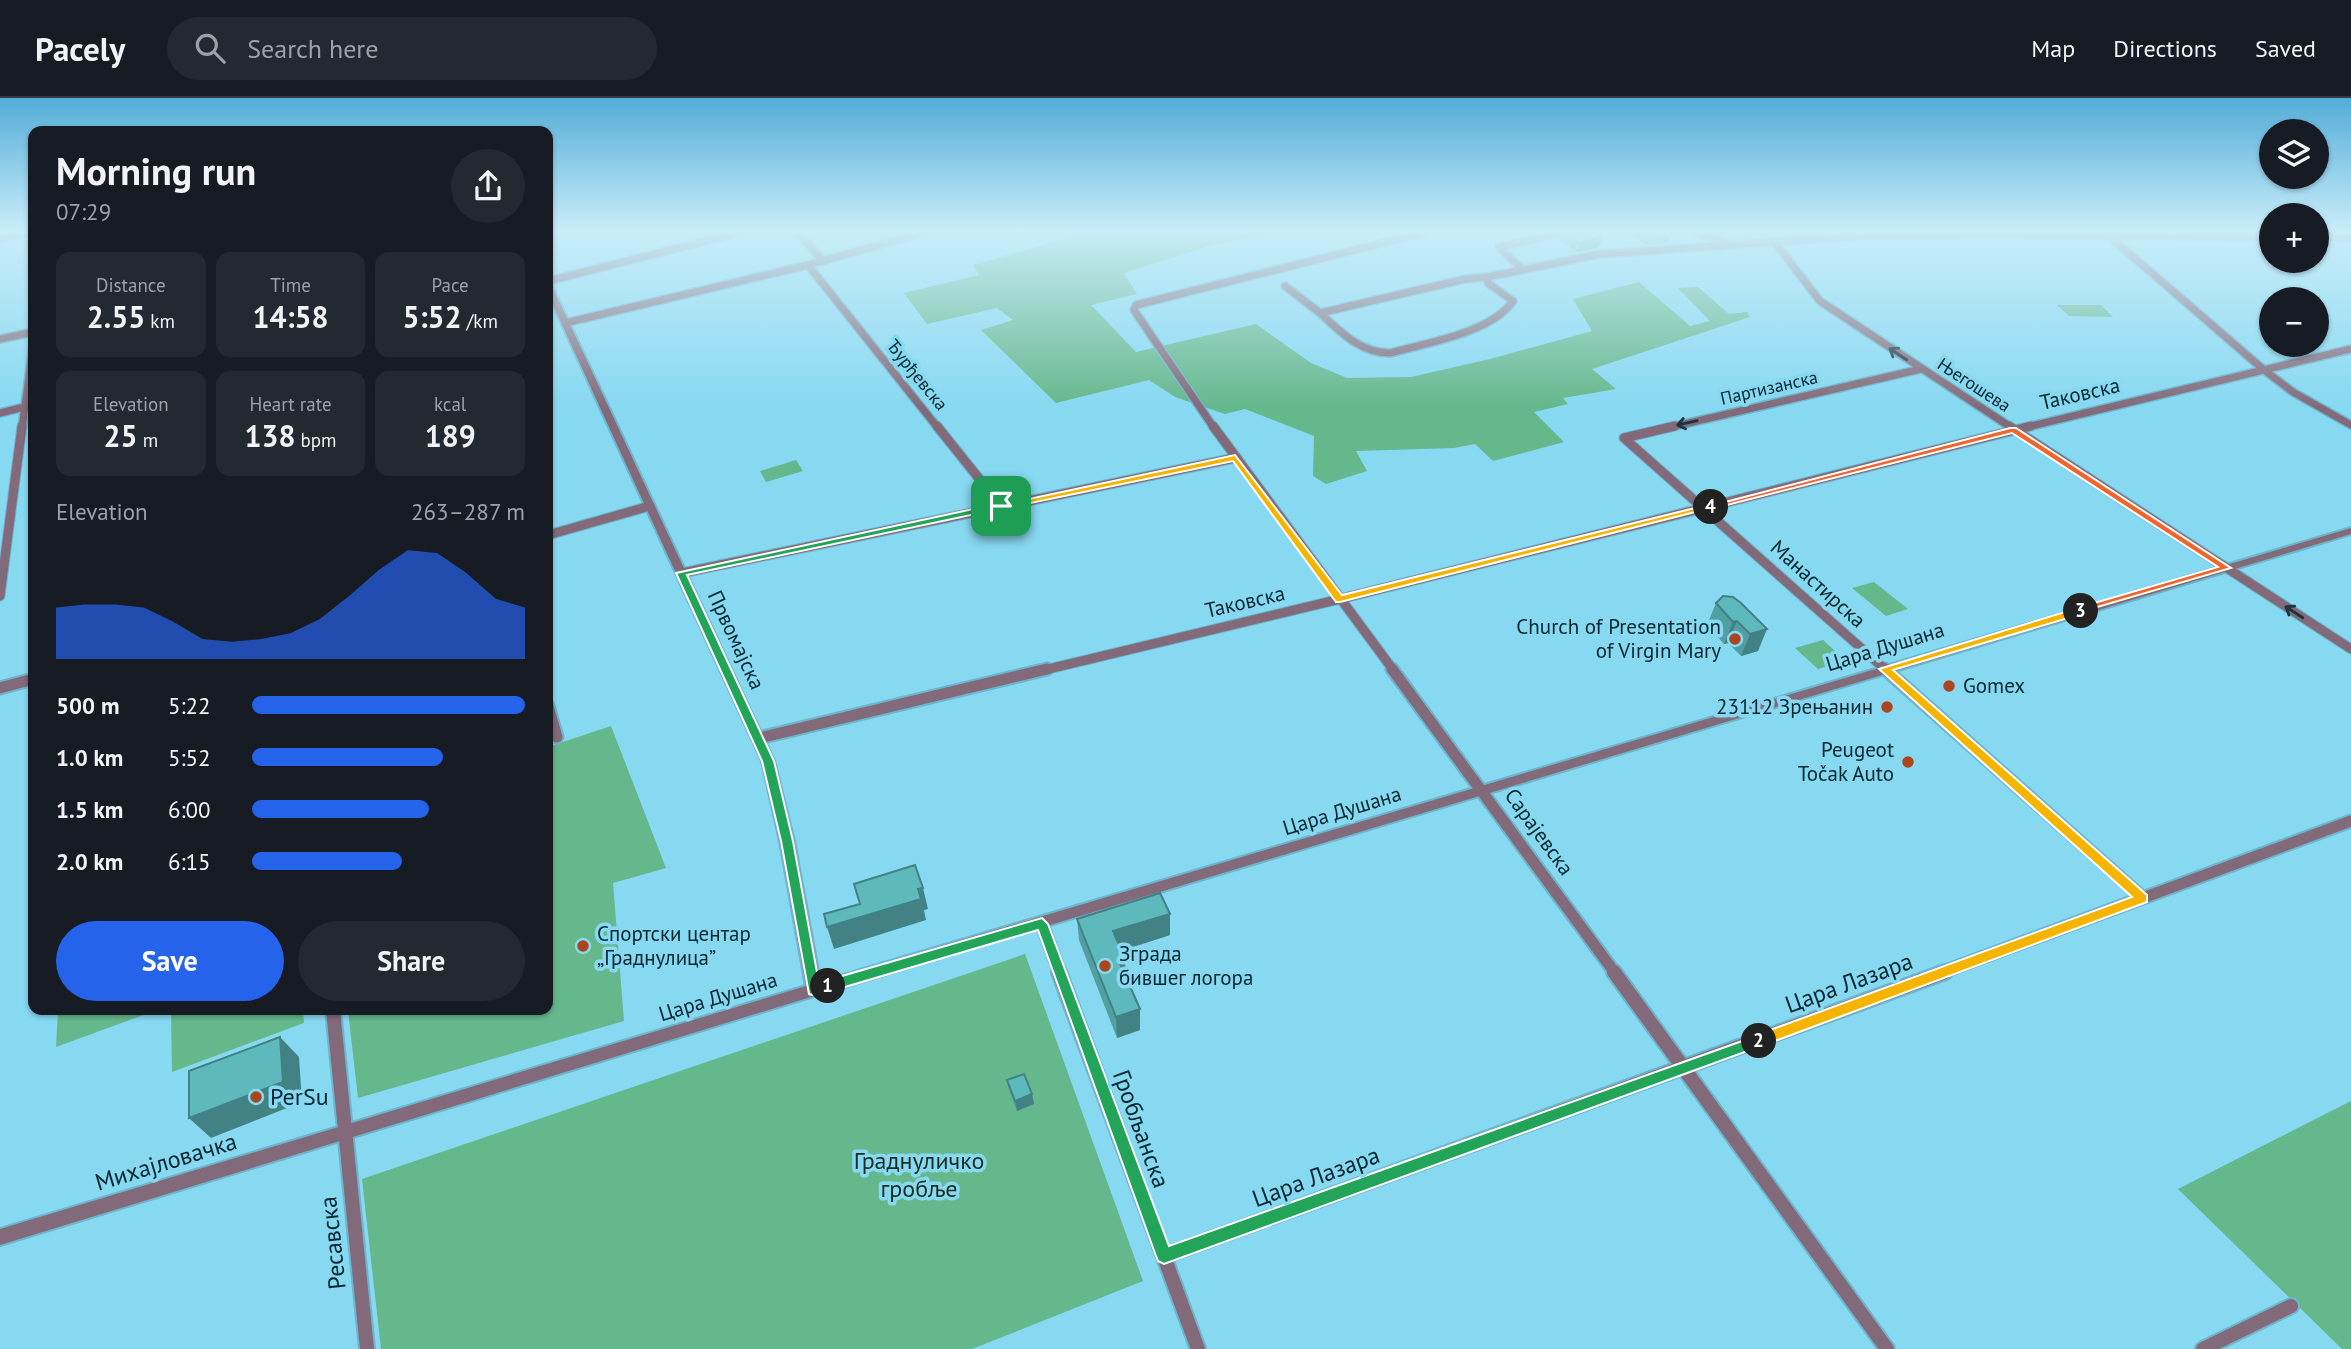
<!DOCTYPE html>
<meta charset="utf-8">
<style>
body{margin:0;font-family:"PT Sans",sans-serif;background:#242831;color:#f1f3f6;height:100vh;display:flex;flex-direction:column;font-size:26px;white-space:nowrap}
*{box-sizing:border-box;margin:0}
p{font-size:23px;color:#9ea1a6}
.icon{flex:none;width:38px;height:38px;fill:none;stroke:currentColor;stroke-width:2;stroke-linecap:round;stroke-linejoin:round}
.map{position:relative;flex:1;overflow:hidden}
.sheet{position:absolute;left:28px;top:28px;width:525px;height:889px;display:flex;flex-direction:column;background:#171b24;border-radius:14px;box-shadow:0 2px 5px #0004}
.sheet>*{flex:none}
.buttons{position:absolute;left:2259px;top:21px;display:grid;gap:14px}
.buttons a{display:grid;place-items:center;width:70px;height:70px;border-radius:50%;background:#171b24;box-shadow:0 2px 5px #0004;font-size:35px}
.pin{position:absolute;display:grid;place-items:center;width:60px;height:60px;color:#fff;margin:-30px;border-radius:14px;box-shadow:0 4px 10px #0006}
.km{position:absolute;width:35px;height:35px;margin:-18px;border-radius:50%;background:#222;color:#fff;font-size:19px;line-height:35px;text-align:center}
.round{display:grid;place-items:center;flex:none;width:74px;height:74px;border-radius:37px;background:#242831}
.head{display:flex;align-items:center;justify-content:space-between;height:119px;padding:0 28px}
h1{font-size:38px;font-weight:700;line-height:52px}
.stats{display:grid;grid-template-columns:repeat(3,1fr);gap:10px;height:119px;padding:7px 28px}
.stats div{display:grid;align-content:center;border-radius:14px;background:#242831;text-align:center}
.stats b{font-size:30px;font-weight:700}
.stats small{font-size:19px;font-weight:400}
.stats p{font-size:19px}
.chart{height:196px;padding:14px 28px}
.chart p{display:flex;justify-content:space-between}
.chart svg{width:100%;height:126px;margin-top:7px;fill:#2563eb;opacity:.7}
.action{display:flex;gap:14px;margin-top:auto;padding:14px 28px}
.action a{flex:1;height:80px;border-radius:42px;background:#2563eb;color:#fff;font-size:28px;font-weight:700;line-height:80px;text-align:center}
.action a+a{background:#242831;color:#f1f3f6}
ul{padding:0 28px;list-style:none;font-size:23px}
li{display:grid;grid-template-columns:112px 84px 1fr;align-items:center;height:52px}
li i{height:18px;border-radius:9px;background:#2563eb}
header{display:flex;align-items:center;gap:42px;box-sizing:border-box;height:98px;padding:0 35px;background:#171b24;border-bottom:2px solid #363941}
header strong{font-size:33px}
nav{display:flex;gap:38px;margin-inline-start:auto;font-size:24px}
.search{width:490px;height:63px;background:#242831;display:flex;align-items:center;gap:18px;box-sizing:border-box;padding:0 24px;border-radius:38px;color:#9ea1a6;font-size:26px}
.map>svg:first-child{display:block}
</style>
<header>
<strong>Pacely</strong>
<div class="search"><svg class="icon" aria-label="search" viewBox="0 0 24 24"><circle cx="10" cy="10" r="6"/><path d="M15 15l6 6"/></svg>Search here</div>
<nav><a>Map</a><a>Directions</a><a>Saved</a></nav>
</header>
<div class="map">
<svg width="2351" height="1251" viewBox="0 0 2351 1251">
<rect width="100%" height="100%" fill="#87d8f1"/>
<path fill="#65b78c" d="M1089 134H1272L1209 148 1124 175 1137 196 1091 207 1136 254 1256 226 1311 265 1347 280 1411 279 1490 261 1592 233 1573 201 1639 184 1690 228 1710 223 1678 190 1698 189 1729 216 1747 214 1750 219 1592 271 1616 291 1563 300 1568 306 1534 314 1564 344 1493 363 1475 346 1454 350 1356 353 1367 373 1326 386 1313 378 1314 338 1245 311 1225 316 1175 299 1149 282 1056 305 981 232 1013 222 997 210 927 226 904 195 979 177 973 167Z
M2057 207H2101L2113 219 2069 218Z
M796 362 803 373 766 384 760 373Z
M1874 484 1908 511 1886 518 1852 490Z
M1823 542 1846 563 1818 571 1795 550Z
M611 628 666 770 613 785 624 923 358 1000 348 912H548V649Z
M1025 856 1143 1183 972 1251H381L362 1081Z
M58 912H157L56 949Z
M171 912H303L304 925 172 974Z
M2351 1003V1251H2342L2178 1091Z"/>
<g fill="none" stroke-linecap="round" stroke-linejoin="round">
<g stroke="#6db5cb" stroke-width="10">
<path id="minor-far3" d="M798 134 823 163
M1693 134 1727 144
M2109 138 2264 272 2293 294 2351 327
M2317 139 2351 140
M0 140 33 134
M1774 143 1820 203 2012 330
M808 167 938 330
M1522 171 1499 149 1564 134
M1487 179 1488 185 1513 203C1491 235 1426 245 1390 255 1360 255 1341 234 1320 215L1465 181Z
M1487 179 1600 156 1858 138 1982 136 2272 139
M548 183 741 134
M1285 188 1320 215
M565 225 808 167 925 134
M0 241 33 234
M0 315 24 309
M22 330 33 248
M1214 330 1134 212 1136 207 1426 134
M1667 330 1921 271
M2023 330 2351 251"/>
</g>
<g stroke="#6db5cb" stroke-width="11">
<path id="minor-far2" d="M937 328 1001 408
M1213 328 1394 573
M2009 328 2351 551
M1624 340 1887 573
M1624 340 1675 328
M548 437 650 408
M682 475 1235 360
M0 498 22 328
M1040 573 1340 501 2031 328"/>
</g>
<g stroke="#6db5cb" stroke-width="15">
<path id="minor-far1" d="M1392 571 1615 875
M1885 571 2143 800
M0 590 33 581
M548 608 557 639
M759 640 1047 571
M1042 826 1060 875
M1940 875 2351 723"/>
</g>
<g stroke="#6db5cb" stroke-width="18">
<path id="minor" d="M1059 874 1198 1251
M1614 874 1887 1251
M333 912 367 1251
M1164 1158 1945 874
M2203 1251 2291 1208"/>
</g>
<g stroke="#6db5cb" stroke-width="4">
<path id="tertiary" d="M548 186 552 188 774 663 794 743 820 884 2351 430V436L814 898 0 1147V1131L806 888 780 743 762 663 548 196Z"/>
</g>
<use href="#minor-far3" stroke="#836a7a" stroke-width="7"/>
<use href="#minor-far2" stroke="#836a7a" stroke-width="9"/>
<use href="#minor-far1" stroke="#836a7a" stroke-width="11"/>
<use href="#minor" stroke="#836a7a" stroke-width="14"/>
<use href="#tertiary" fill="#836a7a" fill-rule="evenodd"/>
</g>
<path fill="#519fa3" d="M1562 134 1602 139 1599 149 1578 154 1560 143Z
M1634 134H1672L1669 143 1660 146 1647 147 1633 138Z
M1733 499 1758 553 1741 558 1728 545 1724 546 1707 527 1716 505Z
M1170 816V837L1121 852 1126 879 1140 911V932L1117 940 1079 842 1077 821Z
M1007 982 1032 996 1034 1006 1017 1013 1009 992Z"/>
<path fill="#428284" d="M1672 134 1669 143 1660 146 1663 136Z
M1602 139 1599 149 1578 154 1580 145Z
M1737 523 1728 545 1724 546 1733 524Z
M1767 531 1758 553 1741 558 1750 536Z
M923 790 928 811 924 812 926 822 834 851 827 829Z
M1170 816V837L1115 855 1113 833Z
M1125 861 1126 882 1119 863Z
M1140 911V932L1117 940 1116 919Z
M280 939 299 959 302 1004 211 1040 189 1020Z
M1032 996 1034 1006 1017 1013 1015 1003Z"/>
<path fill="#5eb9bd" stroke="#428284" stroke-width="2" d="M1562 134H1593L1602 139 1580 145Z
M1644 134H1672L1663 136 1650 137Z
M1723 498 1733 499 1741 505 1767 531 1750 536 1737 523 1733 524 1716 505Z
M915 767 923 790 918 791 921 801 827 829 824 816 860 806 854 786Z
M1160 795 1170 816 1113 833 1125 861 1119 863 1140 911 1116 919 1077 821Z
M280 939 283 984 189 1020V973Z
M1024 976 1032 996 1015 1003 1007 982Z"/>
<defs><path id="oneway-shaft" d="M-6 0H5M1.5-3L5.5 0L1.5 3" fill="none" stroke-width="1.6" stroke-linecap="round" stroke-linejoin="round" transform="scale(1.75)"/></defs>
<g stroke="#1d3440">
<use href="#oneway-shaft" transform="translate(1898 256) rotate(-147)"/>
<use href="#oneway-shaft" transform="translate(1687 325) rotate(167)"/>
<use href="#oneway-shaft" transform="translate(2294 514) rotate(-147)"/>
</g>
<linearGradient id="sky" x2="0" y2="1"><stop stop-color="#54acd8"/><stop offset="0.43" stop-color="#c9edf9"/><stop offset="1" stop-color="#c9edf9" stop-opacity="0"/></linearGradient>
<rect width="2351" height="309" fill="url(#sky)"/>
<path fill="#22a559" stroke="#fff" stroke-width="2" d="M1001 405 1004 406V410L687 477 774 663 793 743 819 885 828 882 835 888C832 895 816 899 809 896L781 743 762 663 676 475Z"/>
<path fill="#22a559" stroke="#fff" stroke-width="2" d="M1042 820 1048 826 1169 1148 1759 937 1766 943 1764 947 1164 1166 1158 1163 1156 1158 1038 832 828 894 822 888 828 882Z"/>
<path fill="#f5b400" stroke="#fff" stroke-width="2" d="M2081 509 2086 513 2085 515 1893 572 2147 797V804L1759 949 1754 947V938L2132 799 1879 571Z"/>
<path fill="#f0652b" stroke="#fff" stroke-width="2" d="M2010 330H2016L2231 470 2077 515V510L2218 469 2012 335 1711 411 1706 409Z"/>
<path fill="#f5b400" stroke="#fff" stroke-width="2" d="M1235 357 1342 497 1711 406 1715 409 1340 504H1336L1233 363 1001 411 996 408Z"/>
<g fill="#ab451e" stroke="#87d8f1" stroke-width="2.5">
<circle cx="1735" cy="541" r="7"/>
<circle cx="1949" cy="588" r="7"/>
<circle cx="1887" cy="609" r="7"/>
<circle cx="1908" cy="664" r="7"/>
<circle cx="583" cy="848" r="7"/>
<circle cx="1105" cy="868" r="7"/>
<circle cx="256" cy="999" r="7"/>
</g>
<g text-anchor="middle" stroke-width="7" stroke-linejoin="round" paint-order="stroke">
<g font-size="18" fill="#032731" stroke="#87d8f1">
<text transform="translate(917 277) rotate(51)" y="6">Ђурђевска</text>
<text transform="translate(1974 287) rotate(33)" y="6">Његошева</text>
<text transform="translate(1769 290) rotate(-13)" y="6">Партизанска</text>
</g>
<g font-size="21" fill="#032731" stroke="#87d8f1">
<text transform="translate(2080 296) rotate(-13)" y="7">Таковска</text>
<text transform="translate(1818 486) rotate(42)" y="7">Манастирска</text>
<text transform="translate(1245 504) rotate(-13)" y="7">Таковска</text>
<text transform="translate(736 542) rotate(65)" y="7">Првомајска</text>
<text transform="translate(1885 549) rotate(-17)" y="7">Цара Душана</text>
<text transform="translate(1342 713) rotate(-17)" y="7">Цара Душана</text>
<text transform="translate(1539 734) rotate(54)" y="7">Сарајевска</text>
<text transform="translate(718 899) rotate(-17)" y="7">Цара Душана</text>
</g>
<g font-size="21" fill="#032731" stroke="#87d8f1" text-anchor="end">
<text x="1721" y="536">Church of Presentation<tspan x="1721" dy="24">of Virgin Mary</tspan></text>
<text x="1963" y="595" text-anchor="start">Gomex</text>
<text x="1873" y="616">23112 Зрењанин</text>
<text x="1894" y="659">Peugeot<tspan x="1894" dy="24">Točak Auto</tspan></text>
<text x="597" y="843" text-anchor="start">Спортски центар<tspan x="597" dy="24">„Граднулица”</tspan></text>
<text x="1119" y="863" text-anchor="start">Зграда<tspan x="1119" dy="24">бившег логора</tspan></text>
</g>
<g font-size="24" fill="#032731" stroke="#87d8f1">
<text transform="translate(1849 885) rotate(-20)" y="8">Цара Лазара</text>
<text transform="translate(1141 1031) rotate(70)" y="8">Гробљанска</text>
<text transform="translate(166 1064) rotate(-17)" y="8">Михајловачка</text>
<text transform="translate(1316 1079) rotate(-20)" y="8">Цара Лазара</text>
<text transform="translate(333 1145) rotate(-96)" y="8">Ресавска</text>
</g>
<g font-size="24" fill="#032731" stroke="#87d8f1" text-anchor="start">
<text x="270" y="1007">PerSu</text>
</g>
<g font-size="24" fill="#192e23" stroke="#87d8f1">
<text x="919" y="1071">Граднуличко<tspan x="919" dy="28">гробље</tspan></text>
</g>
</g>
</svg>
<div class="buttons">
<a><svg class="icon" aria-label="layers" viewBox="0 0 24 24"><path d="M12 4l9 5-9 5-9-5zM3 14l9 5 9-5"/></svg></a>
<a>+</a>
<a>−</a>
</div>
<div class="pin" style="left:1001px;top:408px;background:#1e9e55"><svg class="icon" aria-label="arrive" viewBox="0 0 24 24"><path d="M6 21V4h12l-3 4 3 4H6"/></svg></div>
<b class="km" style="left:828px;top:888px">1</b>
<b class="km" style="left:1759px;top:943px">2</b>
<b class="km" style="left:2081px;top:513px">3</b>
<b class="km" style="left:1711px;top:409px">4</b>
<section class="sheet">
<div class="head"><div><h1>Morning run</h1><p>07:29</p></div><a class="round"><svg class="icon" aria-label="share" viewBox="0 0 24 24"><path d="M12 15V3M7 8l5-5 5 5M5 13v7h14v-7"/></svg></a></div>
<div class="stats">
<div><p>Distance</p><b>2.55<small> km</small></b></div>
<div><p>Time</p><b>14:58</b></div>
<div><p>Pace</p><b>5:52<small> /km</small></b></div>
</div>
<div class="stats">
<div><p>Elevation</p><b>25<small> m</small></b></div>
<div><p>Heart rate</p><b>138<small> bpm</small></b></div>
<div><p>kcal</p><b>189</b></div>
</div>
<div class="chart"><p><span>Elevation</span>263–287 m</p>
<svg viewBox="0 0 160 44" preserveAspectRatio="none"><path d="M0 44V26L10 25L20 25L30 26L40 31L50 37L60 38L70 37L80 35L90 30L100 22L110 13L120 6L130 7L140 14L150 23L160 26V44z"/></svg>
</div>
<ul>
<li><b>500 m</b>5:22<i style="width:100%"></i></li>
<li><b>1.0 km</b>5:52<i style="width:70%"></i></li>
<li><b>1.5 km</b>6:00<i style="width:65%"></i></li>
<li><b>2.0 km</b>6:15<i style="width:55%"></i></li>
</ul>
<div class="action"><a>Save</a><a>Share</a></div>
</section>
</div>
